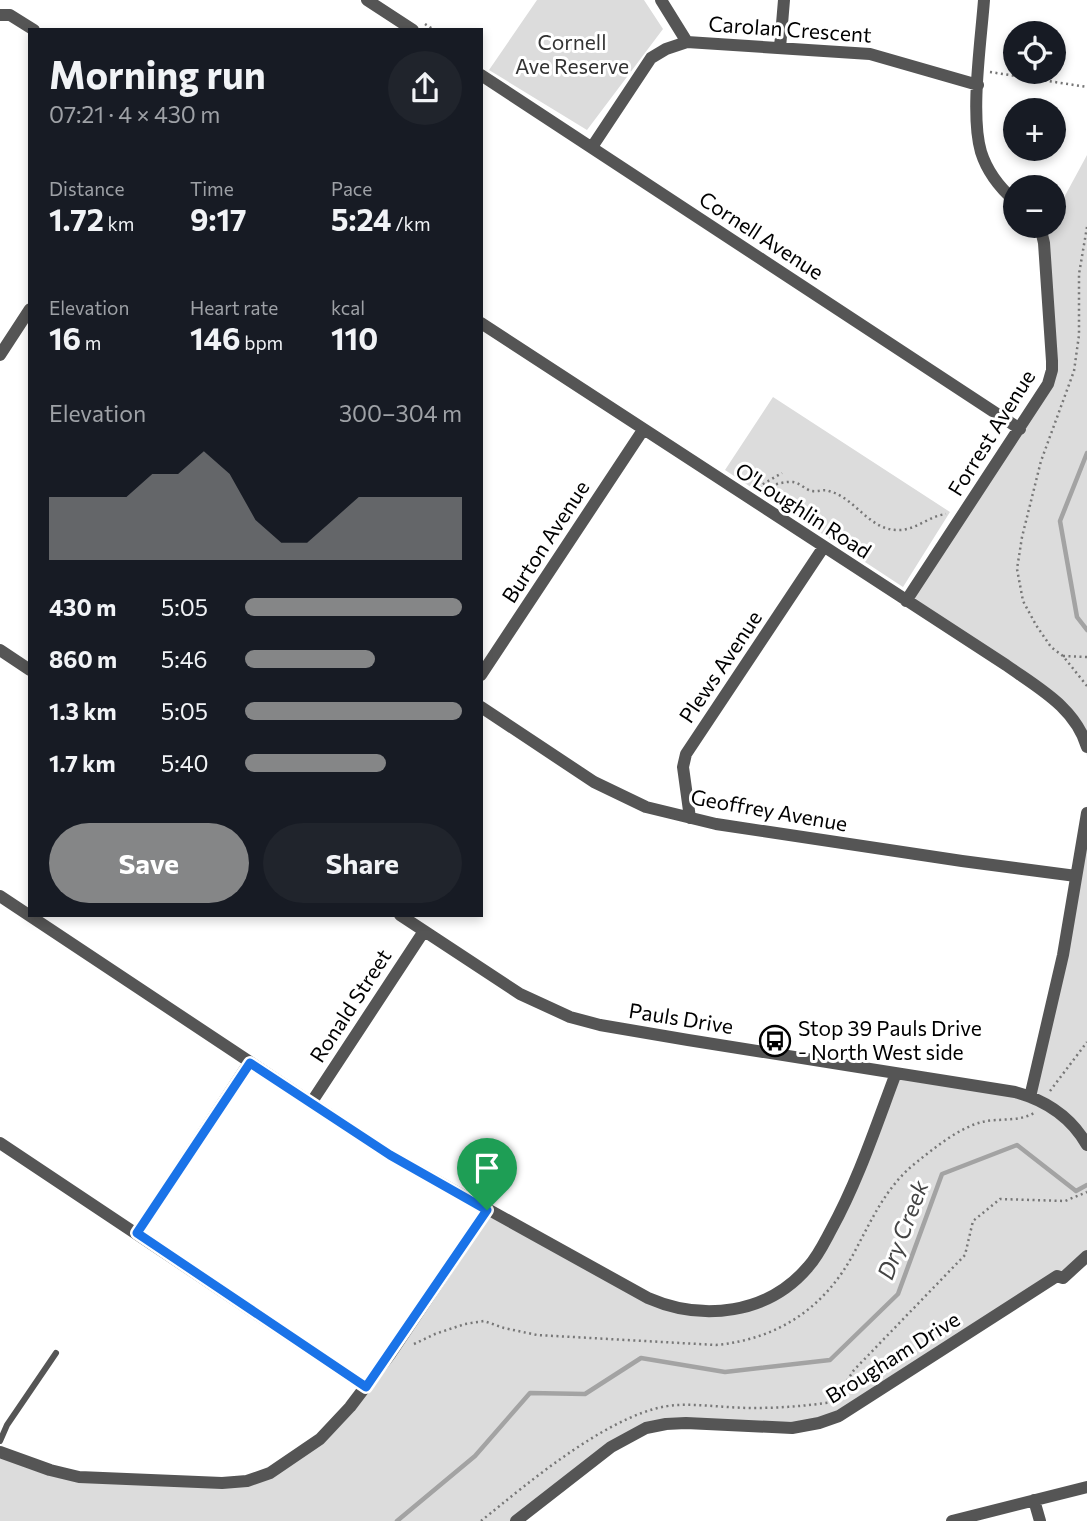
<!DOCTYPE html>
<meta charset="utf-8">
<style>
body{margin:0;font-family:Commissioner,sans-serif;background:#20242c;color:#f1f3f6;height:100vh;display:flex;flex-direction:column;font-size:26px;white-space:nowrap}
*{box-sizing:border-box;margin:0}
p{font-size:23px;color:#9ea1a6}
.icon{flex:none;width:38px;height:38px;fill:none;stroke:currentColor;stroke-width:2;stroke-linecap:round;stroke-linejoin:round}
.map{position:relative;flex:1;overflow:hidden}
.sheet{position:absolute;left:28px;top:28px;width:455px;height:889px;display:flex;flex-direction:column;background:#171b24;border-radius:0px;box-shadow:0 4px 10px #0003}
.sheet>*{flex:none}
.controls{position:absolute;left:1003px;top:21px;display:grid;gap:14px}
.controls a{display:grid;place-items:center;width:63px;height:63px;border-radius:50%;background:#171b24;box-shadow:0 4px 10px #0003;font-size:35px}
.pin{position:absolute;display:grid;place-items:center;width:60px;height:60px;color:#fff;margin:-72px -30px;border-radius:50% 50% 50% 0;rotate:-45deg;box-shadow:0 0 7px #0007}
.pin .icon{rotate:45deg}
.round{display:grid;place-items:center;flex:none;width:74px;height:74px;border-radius:37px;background:#20242c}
.overview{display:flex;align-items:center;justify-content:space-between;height:119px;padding:0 21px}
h1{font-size:38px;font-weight:700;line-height:52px}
.stats{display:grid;grid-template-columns:repeat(3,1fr);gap:10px;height:119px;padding:7px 21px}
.stats div{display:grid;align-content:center}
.stats b{font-size:30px;font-weight:700}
.stats small{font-size:19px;font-weight:400}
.stats p{font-size:19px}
.chart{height:196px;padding:14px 21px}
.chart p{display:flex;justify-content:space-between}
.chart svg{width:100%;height:126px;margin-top:7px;fill:#858687;opacity:.7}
.cta{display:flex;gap:14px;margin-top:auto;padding:14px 21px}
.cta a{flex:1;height:80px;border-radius:42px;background:#858687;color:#fff;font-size:28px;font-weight:700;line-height:80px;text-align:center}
.cta a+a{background:#20242c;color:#f1f3f6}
ul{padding:0 21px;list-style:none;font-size:23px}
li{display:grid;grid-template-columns:112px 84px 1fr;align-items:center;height:52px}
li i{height:18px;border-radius:9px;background:#858687}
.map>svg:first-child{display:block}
</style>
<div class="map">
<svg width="1087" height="1521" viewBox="0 0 1087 1521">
<rect width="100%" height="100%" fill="#fff"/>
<path fill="#dcdcdc" d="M537 0H644L663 29 587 130 489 70Z
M1087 155V756L1082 732 1066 710 906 601 1048 384 1043 235 1048 226H1054V216Z
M773 397 950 512 903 587 725 470Z
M1087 805V1263L839 1416 798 1427 646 1428 516 1521H0V1451L69 1476 222 1483 270 1473 350 1407 487 1210 657 1302 745 1307 784 1288 815 1258 896 1073 1035 1098Z"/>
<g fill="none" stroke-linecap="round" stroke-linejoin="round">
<path stroke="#a3a3a3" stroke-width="4.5" d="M1087 453 1060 521 1077 617 1087 630
M397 1521 475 1456 530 1393 585 1394 641 1358 725 1372 830 1360 898 1294 942 1174 1017 1145 1076 1191 1087 1185"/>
<path stroke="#777" stroke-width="2.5" stroke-dasharray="2 3.5" stroke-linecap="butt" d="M425 24 434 30
M990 72 1087 87
M1087 227 1079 274V335L1074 371 1041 461 1022 537 1017 569 1023 601 1036 625 1051 647 1063 656 1087 686
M758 487 782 473
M760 488C771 487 781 481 793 482 800 483 806 490 812 491 818 492 824 489 829 491 856 498 869 531 899 530 916 530 929 516 946 514
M1063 656 1087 657
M1050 1091 1087 1042
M414 1344 435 1334 465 1324 484 1321 504 1328 537 1335 716 1345C779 1339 826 1307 855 1251 873 1217 887 1185 918 1161 937 1146 959 1128 982 1122 998 1118 1019 1122 1034 1113
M481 1521C528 1483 617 1407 678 1405 703 1404 728 1408 753 1408 780 1408 806 1406 833 1402L854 1370 965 1255 973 1221 1000 1199 1065 1201 1087 1192"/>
<path stroke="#555" stroke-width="6" d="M0 1441 7 1425 56 1353"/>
<path stroke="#555" stroke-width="12" d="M367 0 413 30
M661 0 687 42 870 54 978 85
M984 0C981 41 970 115 981 152 987 171 1000 188 1015 201
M0 15H10L34 30
M780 48 784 0
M481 75 1020 429
M592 147 651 58 666 49 687 42
M481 323 1006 665C1038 688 1075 707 1087 747
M0 355 30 309
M906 601 1048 384 1052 370V361L1044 243 1040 226
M0 650 30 670
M481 675 643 430
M481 707 594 782 646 807 716 824 962 861 1076 876
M690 818 683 767 686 754 823 548
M0 896 390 1155 648 1298C703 1322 768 1314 808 1267 818 1256 824 1243 831 1230 858 1181 876 1126 896 1073
M400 915 520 994 570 1017 600 1025 688 1040 1015 1092C1045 1100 1071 1117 1087 1145
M1030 1097 1063 955 1087 813
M311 1103 424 931
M0 1143 366 1387
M137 1233 249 1063
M0 1452 50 1470 79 1477 222 1483 247 1481 270 1473 320 1439 350 1407 391 1353 487 1210
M1034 1500 1040 1521
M516 1521 611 1447 646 1428 666 1424 686 1423 792 1428 819 1423 839 1416 1057 1276 1063 1278 1087 1256
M952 1521 1087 1487"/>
</g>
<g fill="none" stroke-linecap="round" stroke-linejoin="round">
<g stroke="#fff" stroke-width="14">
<path id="route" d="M250 1063 390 1155 487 1210 366 1387 137 1233Z"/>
</g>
<use href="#route" stroke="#1a73e8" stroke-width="9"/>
</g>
<defs>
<g id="bus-ring" transform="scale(1.575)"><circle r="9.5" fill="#fff" stroke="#000" stroke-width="1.5"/><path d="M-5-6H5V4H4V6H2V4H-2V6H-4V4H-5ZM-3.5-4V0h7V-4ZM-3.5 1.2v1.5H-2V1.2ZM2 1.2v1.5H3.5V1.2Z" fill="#000"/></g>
</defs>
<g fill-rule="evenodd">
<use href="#bus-ring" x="775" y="1041"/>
</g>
<g text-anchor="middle" stroke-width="6" stroke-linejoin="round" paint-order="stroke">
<g font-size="21" fill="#000" stroke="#fff">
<text transform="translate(790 30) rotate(4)" y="7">Carolan Crescent</text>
<text transform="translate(761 236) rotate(33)" y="7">Cornell Avenue</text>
<text transform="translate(992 433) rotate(-58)" y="7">Forrest Avenue</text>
<text transform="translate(803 511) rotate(33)" y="7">O'Loughlin Road</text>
<text transform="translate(546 542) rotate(-57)" y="7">Burton Avenue</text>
<text transform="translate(721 667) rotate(-56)" y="7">Plews Avenue</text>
<text transform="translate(769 811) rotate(10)" y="7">Geoffrey Avenue</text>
<text transform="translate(351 1006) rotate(-57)" y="7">Ronald Street</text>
<text transform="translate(681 1019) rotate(9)" y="7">Pauls Drive</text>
<text transform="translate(893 1358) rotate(-32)" y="7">Brougham Drive</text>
</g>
<g font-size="21" fill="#333" stroke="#fff">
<text x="572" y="50">Cornell<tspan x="572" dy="24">Ave Reserve</tspan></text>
</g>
<g font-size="21" fill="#000" stroke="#fff" text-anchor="start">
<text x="798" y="1036">Stop 39 Pauls Drive<tspan x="798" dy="24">- North West side</tspan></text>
</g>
<g font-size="23" font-style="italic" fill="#444" stroke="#fff">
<text transform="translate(903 1230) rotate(-69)" y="8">Dry Creek</text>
</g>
</g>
</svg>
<div class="controls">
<a><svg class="icon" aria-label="locate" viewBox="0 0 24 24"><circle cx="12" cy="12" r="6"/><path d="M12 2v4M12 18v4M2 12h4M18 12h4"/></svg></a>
<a>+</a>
<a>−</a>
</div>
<div class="pin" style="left:487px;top:1210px;background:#1e9e55"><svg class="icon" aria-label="arrive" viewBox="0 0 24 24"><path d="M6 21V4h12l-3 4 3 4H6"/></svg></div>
<section class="sheet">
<div class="overview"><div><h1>Morning run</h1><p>07:21 · 4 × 430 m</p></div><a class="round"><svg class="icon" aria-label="share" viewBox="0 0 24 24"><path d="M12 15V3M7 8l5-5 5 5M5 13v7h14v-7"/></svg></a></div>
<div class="stats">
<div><p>Distance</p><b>1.72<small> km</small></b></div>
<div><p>Time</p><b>9:17</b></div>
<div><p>Pace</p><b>5:24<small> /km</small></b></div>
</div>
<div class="stats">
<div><p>Elevation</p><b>16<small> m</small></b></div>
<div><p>Heart rate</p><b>146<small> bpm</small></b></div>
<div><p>kcal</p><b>110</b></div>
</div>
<div class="chart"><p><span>Elevation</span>300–304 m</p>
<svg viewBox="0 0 160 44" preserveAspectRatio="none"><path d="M0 44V22L10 22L20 22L30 22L40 14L50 14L60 6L70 14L80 30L90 38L100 38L110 30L120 22L130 22L140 22L150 22L160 22V44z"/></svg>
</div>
<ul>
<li><b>430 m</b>5:05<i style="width:100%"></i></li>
<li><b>860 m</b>5:46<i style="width:60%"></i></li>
<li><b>1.3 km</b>5:05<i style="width:100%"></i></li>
<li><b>1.7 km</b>5:40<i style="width:65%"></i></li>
</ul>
<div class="cta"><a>Save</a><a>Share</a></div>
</section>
</div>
